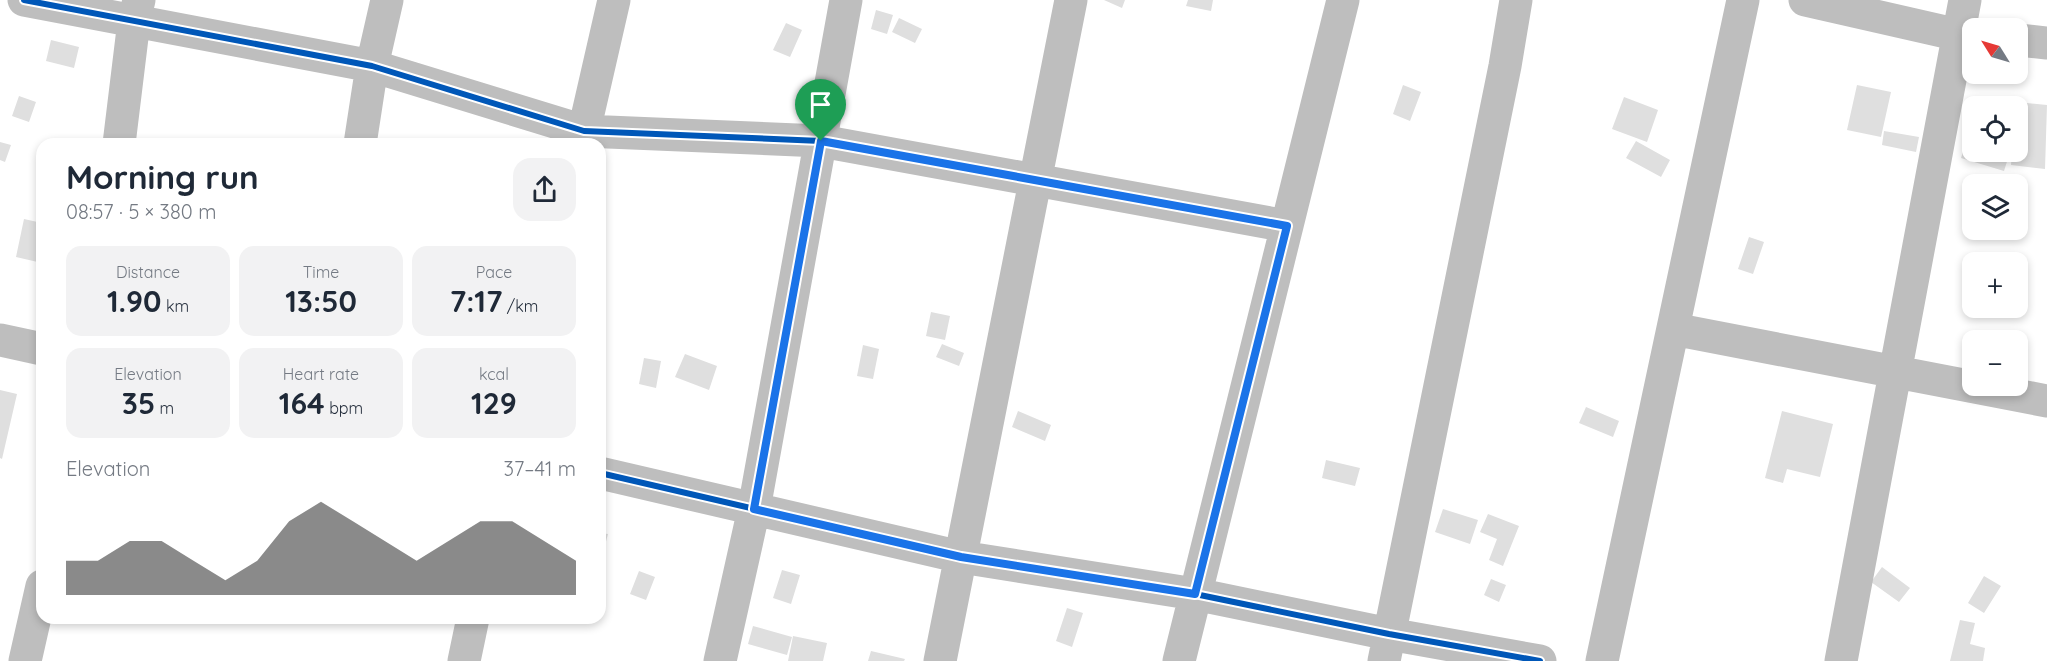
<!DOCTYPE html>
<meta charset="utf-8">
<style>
body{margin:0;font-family:Quicksand,sans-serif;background:#f2f2f3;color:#1f2937;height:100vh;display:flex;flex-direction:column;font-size:22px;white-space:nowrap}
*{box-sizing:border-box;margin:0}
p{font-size:20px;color:#747a83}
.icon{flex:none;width:33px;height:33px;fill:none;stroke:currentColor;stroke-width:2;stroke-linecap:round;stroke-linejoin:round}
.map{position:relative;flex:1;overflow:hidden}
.side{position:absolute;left:36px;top:138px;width:570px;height:486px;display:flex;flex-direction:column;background:#fff;border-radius:18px;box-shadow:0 3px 9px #0003}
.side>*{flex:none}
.needle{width:39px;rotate:307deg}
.controls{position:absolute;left:1962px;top:18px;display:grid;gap:12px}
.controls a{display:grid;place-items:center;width:66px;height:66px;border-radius:12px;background:#fff;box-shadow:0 3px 9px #0003;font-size:30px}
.pin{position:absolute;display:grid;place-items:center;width:51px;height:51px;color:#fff;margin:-62px -26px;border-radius:50% 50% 50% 0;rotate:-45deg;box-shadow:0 0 6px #0007}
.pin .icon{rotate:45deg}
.round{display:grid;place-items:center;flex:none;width:63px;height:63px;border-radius:18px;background:#f2f2f3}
.overview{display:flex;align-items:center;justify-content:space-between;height:102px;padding:0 30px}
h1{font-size:33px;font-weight:700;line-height:45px}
.metrics{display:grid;grid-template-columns:repeat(3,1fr);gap:9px;height:102px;padding:6px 30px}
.metrics div{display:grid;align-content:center;border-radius:15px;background:#f2f2f3;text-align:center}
.metrics b{font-size:30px;font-weight:700}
.metrics small{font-size:16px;font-weight:400}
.metrics p{font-size:16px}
.chart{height:168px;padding:12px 30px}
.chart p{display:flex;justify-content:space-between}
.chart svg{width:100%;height:108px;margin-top:6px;fill:#595959;opacity:.7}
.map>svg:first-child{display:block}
</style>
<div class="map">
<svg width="2047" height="661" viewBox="0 0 2047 661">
<rect width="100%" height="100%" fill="#fff"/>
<path fill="#dfdfdf" d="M1104 0H1125L1122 8Z
M1188 0H1213L1211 11 1186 6Z
M876 10 893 15 887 34 871 29Z
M899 18 922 29 915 43 892 32Z
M786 23 802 30 790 57 773 50Z
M51 40 79 47 74 68 46 61Z
M1403 85 1421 92 1410 121 1393 114Z
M1857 85 1891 92 1881 137 1847 130Z
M19 96 36 102 29 122 12 116Z
M1624 97 1658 110 1647 142 1612 129Z
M2017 102 2047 105 2045 169 2011 165 2012 152H2018Z
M1884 131 1919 137 1916 152 1882 145Z
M1967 139 1972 140V152H2010L2004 171 1961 158Z
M1636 141 1670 160 1661 177 1626 158Z
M0 142 11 145 5 162 0 160Z
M24 219 42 223V263L16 257Z
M1749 237 1764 242 1753 274 1738 269Z
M931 312 950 316 945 340 926 336Z
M942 344 964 353 959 366 936 357Z
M863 345 879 349 873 379 857 376Z
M685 354 717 366 709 390 675 377Z
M644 358 661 361 656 388 639 384Z
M0 390 17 394 2 459 0 458Z
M1586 407 1619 421 1613 437 1579 423Z
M1018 411 1051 425 1045 441 1012 427Z
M1782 411 1833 424 1820 477 1787 469 1783 483 1765 478Z
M1326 460 1360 468 1355 486 1322 478Z
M1443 509 1478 520 1470 544 1435 532Z
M1488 514 1519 526 1503 566 1489 560 1497 539 1480 532Z
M600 533 608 534 603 553 600 552Z
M1882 567 1910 588 1899 602 1871 582Z
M782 570 800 575 791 604 773 598Z
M639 571 655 577 646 600 630 594Z
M1984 576 2001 586 1984 613 1968 603Z
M1491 579 1506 585 1499 602 1484 595Z
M1067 608 1083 613 1072 647 1056 641Z
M1960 620 1975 623 1970 644 1985 648 1983 661H1950Z
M753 626 792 637 787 655 748 644Z
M793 636 827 643 823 661H788Z
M871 651 905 659 904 661H868Z"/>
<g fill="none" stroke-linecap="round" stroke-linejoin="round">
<path stroke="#bebebe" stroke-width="33" d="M24 0 372 66 584 131 821 141 1287 226
M1805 0 1959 35 1972 36
M2018 40 2047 43
M119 144 134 21 139 0
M360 144 372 66 387 0
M581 144 614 0
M1673 329 2047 401
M0 340 42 349
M600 473 961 557 1195 594 1389 634 1540 661
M25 661 42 586
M464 661 473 618
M720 661 754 509 846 0
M940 661 1071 0
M1179 661 1343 0
M1384 661 1505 66 1516 0
M1602 661 1743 0
M1841 661 1965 0"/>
<g stroke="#fff" stroke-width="10">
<path id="cycleway" d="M24 0 372 66 584 131 821 141 1287 226
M600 473 961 557 1195 594 1389 634 1540 661"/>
</g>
<use href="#cycleway" stroke="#0057b8" stroke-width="6"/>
</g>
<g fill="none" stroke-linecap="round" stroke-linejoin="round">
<g stroke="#fff" stroke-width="12">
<path id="route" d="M821 141 1287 226 1195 594 961 557 754 509Z"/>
</g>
<use href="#route" stroke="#1a73e8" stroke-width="8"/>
</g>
</svg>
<div class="controls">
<a><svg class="needle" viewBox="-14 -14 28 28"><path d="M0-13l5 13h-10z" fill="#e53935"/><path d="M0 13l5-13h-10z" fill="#747a83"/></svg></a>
<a><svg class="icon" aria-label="locate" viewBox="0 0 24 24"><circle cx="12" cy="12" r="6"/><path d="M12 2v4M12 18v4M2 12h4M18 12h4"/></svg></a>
<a><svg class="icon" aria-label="layers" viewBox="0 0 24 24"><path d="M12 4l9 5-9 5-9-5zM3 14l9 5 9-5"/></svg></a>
<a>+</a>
<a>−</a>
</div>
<div class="pin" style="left:821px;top:141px;background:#1e9e55"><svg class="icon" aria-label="arrive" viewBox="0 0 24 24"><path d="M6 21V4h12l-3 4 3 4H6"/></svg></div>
<section class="side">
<div class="overview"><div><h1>Morning run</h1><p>08:57 · 5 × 380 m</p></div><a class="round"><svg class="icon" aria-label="share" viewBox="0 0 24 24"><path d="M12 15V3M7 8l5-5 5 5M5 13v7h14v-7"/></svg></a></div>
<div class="metrics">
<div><p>Distance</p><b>1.90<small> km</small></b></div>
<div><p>Time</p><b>13:50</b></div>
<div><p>Pace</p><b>7:17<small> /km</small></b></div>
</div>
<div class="metrics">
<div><p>Elevation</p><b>35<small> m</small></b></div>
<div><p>Heart rate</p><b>164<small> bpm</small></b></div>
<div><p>kcal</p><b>129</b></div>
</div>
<div class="chart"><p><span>Elevation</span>37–41 m</p>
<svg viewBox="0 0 160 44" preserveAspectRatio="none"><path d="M0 44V30L10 30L20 22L30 22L40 30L50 38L60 30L70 14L80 6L90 14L100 22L110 30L120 22L130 14L140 14L150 22L160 30V44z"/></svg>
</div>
</section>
</div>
